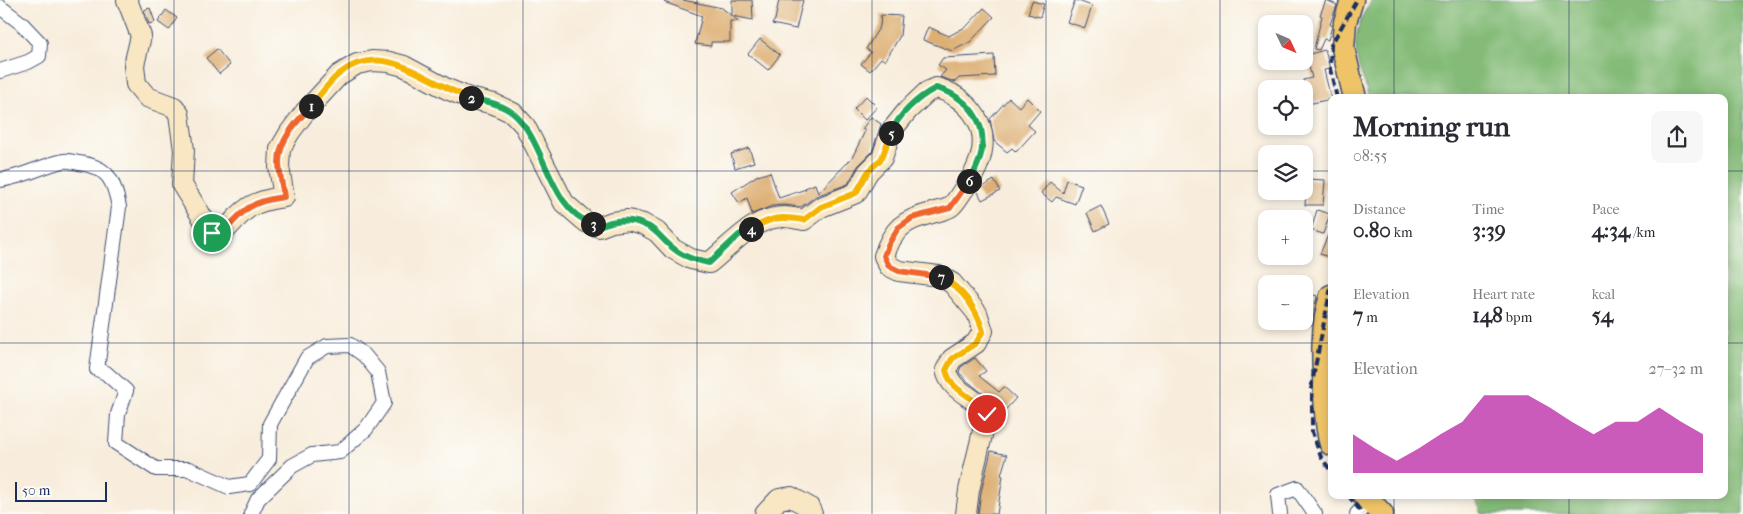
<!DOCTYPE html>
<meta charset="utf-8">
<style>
body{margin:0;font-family:"IM FELL French Canon",serif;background:#f7f7f7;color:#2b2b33;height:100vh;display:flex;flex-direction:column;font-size:19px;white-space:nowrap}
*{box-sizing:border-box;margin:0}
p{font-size:16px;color:#7c7c81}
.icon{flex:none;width:28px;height:28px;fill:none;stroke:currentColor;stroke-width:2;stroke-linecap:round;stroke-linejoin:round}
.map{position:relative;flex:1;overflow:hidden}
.sheet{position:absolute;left:1328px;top:94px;width:400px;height:405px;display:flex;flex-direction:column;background:#fff;border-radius:10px;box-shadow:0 2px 8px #0003}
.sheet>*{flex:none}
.needle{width:32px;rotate:134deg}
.tools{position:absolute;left:1258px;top:15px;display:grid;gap:10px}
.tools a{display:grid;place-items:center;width:55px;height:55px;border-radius:10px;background:#fff;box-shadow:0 2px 8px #0003;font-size:25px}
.scale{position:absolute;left:15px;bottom:12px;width:92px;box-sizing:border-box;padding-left:5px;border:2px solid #1b2f5e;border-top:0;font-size:14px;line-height:18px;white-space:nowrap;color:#1b2f5e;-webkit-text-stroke:4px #fdfcf7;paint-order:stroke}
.pin{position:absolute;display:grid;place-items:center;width:42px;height:42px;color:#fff;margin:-21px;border:2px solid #fff;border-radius:50%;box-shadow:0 1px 5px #0007}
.km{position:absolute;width:25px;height:25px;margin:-12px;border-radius:50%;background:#222;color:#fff;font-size:14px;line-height:25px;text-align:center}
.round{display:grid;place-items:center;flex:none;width:52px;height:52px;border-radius:10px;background:#f7f7f7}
.overview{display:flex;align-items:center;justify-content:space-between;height:85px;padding:0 25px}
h1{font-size:28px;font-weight:700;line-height:38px}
.metrics{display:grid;grid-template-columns:repeat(3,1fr);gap:8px;height:85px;padding:5px 25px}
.metrics div{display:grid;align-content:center}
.metrics b{font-size:21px;font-weight:700}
.metrics small{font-size:14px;font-weight:400}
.metrics p{font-size:14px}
.chart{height:140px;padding:10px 25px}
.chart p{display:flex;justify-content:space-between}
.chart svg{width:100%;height:90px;margin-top:5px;fill:#b5179e;opacity:.7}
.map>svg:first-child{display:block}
</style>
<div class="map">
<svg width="1743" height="514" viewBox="0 0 1743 514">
<rect width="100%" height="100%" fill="#fdfcf7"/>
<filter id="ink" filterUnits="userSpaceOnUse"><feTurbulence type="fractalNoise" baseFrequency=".02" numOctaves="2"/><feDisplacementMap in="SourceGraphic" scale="10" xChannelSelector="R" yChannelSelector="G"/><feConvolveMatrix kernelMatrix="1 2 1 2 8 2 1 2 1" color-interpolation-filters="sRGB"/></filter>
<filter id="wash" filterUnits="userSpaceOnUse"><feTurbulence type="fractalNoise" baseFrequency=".0096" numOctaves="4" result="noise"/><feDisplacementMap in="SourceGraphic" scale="20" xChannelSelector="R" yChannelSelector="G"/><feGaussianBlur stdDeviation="1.12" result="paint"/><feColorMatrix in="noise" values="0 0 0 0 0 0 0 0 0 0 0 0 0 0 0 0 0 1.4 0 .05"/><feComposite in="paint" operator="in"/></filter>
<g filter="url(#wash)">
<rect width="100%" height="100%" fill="#f8eddc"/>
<path fill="#84bb78" stroke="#50756b" d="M1372 0H1743V514H1482L1474 495H1724V98L1368 97C1367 87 1362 78 1359 67 1352 43 1357 21 1372 0Z"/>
<g id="blocks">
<path fill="#ddaf73" d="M665 0H683L722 8 732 16V0H752L753 20 732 16 739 21H730V42H711V46L695 44 702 16 664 2Z
M779 0H803L796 29 772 24 775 20Z
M1075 0 1092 6 1085 28 1067 22Z
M1326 0 1337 5 1330 24 1332 26 1328 40 1324 39 1319 50 1314 49 1322 16 1320 15Z
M1032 1 1044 4 1040 17 1028 14Z
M150 8 155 22 149 24 144 10Z
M984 8 994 17 970 42 952 51 923 40 928 27 949 36 967 26Z
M166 10 177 18 169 30 158 22Z
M881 15 902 16 900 36 885 61 881 58 870 71 861 64 871 52 866 49 880 26Z
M760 39 780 55 768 70 748 54Z
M217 49 230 65 219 74 206 58Z
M1325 50 1330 69 1324 70 1331 99 1308 104 1303 80 1312 78 1306 55Z
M994 55 995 76 959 78 955 82 940 77 946 70 938 65 943 58Z
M866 96 877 107 865 120 854 109Z
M1009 98 1019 107 1027 98 1040 111 1028 125 1035 131 1016 152 1012 148 1007 152 994 141 990 119Z
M871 117 881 124 872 152 858 166 848 184 816 196 801 207 784 205 772 206 752 214 747 198 739 203 732 192 758 175V176L770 172 779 198 806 189 805 188 815 184 818 193 852 158 865 131 862 129Z
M749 148 754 162 735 168 731 154Z
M1307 179 1325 180 1323 205H1305Z
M994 180 1000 191 982 200 977 190Z
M1067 180 1082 185 1075 204 1056 197 1052 202 1041 193 1050 182 1063 193Z
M1101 206 1109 224 1095 231 1087 213Z
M1317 210 1330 214 1323 234 1311 230Z
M1331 228V258L1320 254Z
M1304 292 1317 296 1312 325 1304 323Z
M975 358 986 371 979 376 999 392 1004 387 1016 398 1000 416 997 407 991 400 966 380 959 372 961 367Z
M991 451 1007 455 1001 475 1003 476 997 514H978L981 492Z"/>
</g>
</g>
<g filter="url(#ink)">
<use href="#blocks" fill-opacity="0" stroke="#3c4c71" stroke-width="1"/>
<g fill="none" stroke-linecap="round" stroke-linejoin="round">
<g stroke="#3c4c71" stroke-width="16">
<path id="minor" d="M0 7 21 23 40 43 39 56 28 62 0 71
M0 180C24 177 41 166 63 161 68 160 74 162 79 163 108 167 114 180 119 207L97 369 106 373 126 391 118 414 116 443 156 469H189L229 487 250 484 269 459 270 424 307 358 327 346 350 345 364 355 378 372 384 403 366 429 340 452 312 455 292 466 258 499 251 514
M1280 514 1278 495 1297 488 1315 514
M1357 514 1369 501"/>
</g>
<g stroke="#3c4c71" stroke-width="22">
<path id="secondary" d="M127 0 141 36 134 65 136 84 147 97 174 107 179 114 184 150 182 185 212 233H223C244 209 251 201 284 197L279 167 280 149 290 132 305 112 339 75 357 64 372 61 389 62 404 66 447 89 469 98 494 104 513 113 525 126 564 203 586 222 599 227 612 222 628 220 643 224 657 232 673 249 691 259 709 263C732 245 753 217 784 217 790 217 797 219 804 220L821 207 856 193 868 172 882 158 891 131 908 110 927 92 936 88C948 91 956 95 965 104 993 130 984 162 964 189 960 194 955 204 950 207 946 210 937 211 932 213 904 220 893 228 884 256L889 266 899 271 939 276 952 283 977 313 983 331 976 343 952 359 946 370C951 393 975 395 987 414L969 490 966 514
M765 514 779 499 791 497 809 507 812 514"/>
</g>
<g stroke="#3c4c71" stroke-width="25">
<path id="trunk" d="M1352 0 1345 22 1343 48 1355 98
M1331 296C1321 325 1323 364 1325 395 1326 412 1326 428 1331 444
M1364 495 1382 514"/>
</g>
<use href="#minor" stroke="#fff" stroke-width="14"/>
<use href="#secondary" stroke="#f9e7c3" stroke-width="20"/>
<use href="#trunk" stroke="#efc469" stroke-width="22"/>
<path stroke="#1b2f5e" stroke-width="4" stroke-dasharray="8 4" stroke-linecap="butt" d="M1337 98 1330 69 1331 45 1357 0
M1331 287 1312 383V432L1321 457 1331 471
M1348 495 1363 514"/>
</g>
</g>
<g fill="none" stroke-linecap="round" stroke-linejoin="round" filter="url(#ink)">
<g stroke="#fff" stroke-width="10">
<path id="split-1" d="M212 233H223C244 209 251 201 284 197 282 182 276 163 281 149 286 133 300 118 311 106"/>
</g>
<g stroke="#fff" stroke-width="10">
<path id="split-2" d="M311 106C320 95 328 83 339 74 384 38 427 84 471 98"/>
</g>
<g stroke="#fff" stroke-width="10">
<path id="split-3" d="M471 98C484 101 503 104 514 114 546 142 549 210 593 224"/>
</g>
<g stroke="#fff" stroke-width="10">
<path id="split-4" d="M593 224C601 227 603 224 611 222 621 220 633 220 642 224 656 228 662 240 673 248 683 257 696 260 709 263L739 235 751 229"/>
</g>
<g stroke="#fff" stroke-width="10">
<path id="split-5" d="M751 229C773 217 779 216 804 220L821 207 856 193 868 172 882 158 891 133"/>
</g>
<g stroke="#fff" stroke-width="10">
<path id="split-6" d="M891 133C898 115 918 97 936 88 948 91 956 95 966 104 989 127 986 155 969 181"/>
</g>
<g stroke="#fff" stroke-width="10">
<path id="split-7" d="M941 277 899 271 889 266 884 256 888 245 898 228 912 218 950 208 969 181"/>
</g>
<g stroke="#fff" stroke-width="10">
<path id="split-8" d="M941 277C963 289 976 308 983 331L976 343 952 359 946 370C951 393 975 395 987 414"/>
</g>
<use href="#split-1" stroke="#f0652b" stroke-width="6"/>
<use href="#split-2" stroke="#f5b400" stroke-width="6"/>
<use href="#split-3" stroke="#22a559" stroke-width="6"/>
<use href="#split-4" stroke="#22a559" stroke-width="6"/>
<use href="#split-5" stroke="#f5b400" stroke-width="6"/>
<use href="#split-6" stroke="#22a559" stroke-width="6"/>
<use href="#split-7" stroke="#f0652b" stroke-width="6"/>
<use href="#split-8" stroke="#f5b400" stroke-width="6"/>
</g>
<path fill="none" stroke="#1b2f5e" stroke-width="1" stroke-opacity="0.55" d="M174 0V514M349 0V514M523 0V514M697 0V514M872 0V514M1046 0V514M1220 0V514M1394 0V98M1569 0V98M0 171H1266M1304 171H1331M1724 171H1743M0 343H1331M1724 343H1743M1394 495V514M1569 495V514"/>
</svg>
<div class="tools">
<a><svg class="needle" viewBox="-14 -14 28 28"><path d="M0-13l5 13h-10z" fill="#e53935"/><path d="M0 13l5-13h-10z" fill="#7c7c81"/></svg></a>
<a><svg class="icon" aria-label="locate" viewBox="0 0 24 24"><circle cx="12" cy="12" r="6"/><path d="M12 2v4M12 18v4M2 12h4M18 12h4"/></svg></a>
<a><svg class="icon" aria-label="layers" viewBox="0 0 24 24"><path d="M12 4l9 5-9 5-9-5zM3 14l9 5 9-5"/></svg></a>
<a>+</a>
<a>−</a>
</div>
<div class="scale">50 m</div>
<div class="pin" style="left:212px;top:233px;background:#1e9e55"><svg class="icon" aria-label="arrive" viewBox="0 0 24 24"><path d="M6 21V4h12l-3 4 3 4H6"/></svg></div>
<div class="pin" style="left:987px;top:414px;background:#d93025"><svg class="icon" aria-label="check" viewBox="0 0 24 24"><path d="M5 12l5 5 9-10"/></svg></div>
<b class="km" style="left:311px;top:106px">1</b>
<b class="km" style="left:471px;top:98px">2</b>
<b class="km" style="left:593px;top:224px">3</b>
<b class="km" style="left:751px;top:229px">4</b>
<b class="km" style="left:891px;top:133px">5</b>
<b class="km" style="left:969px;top:181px">6</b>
<b class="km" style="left:941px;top:277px">7</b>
<section class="sheet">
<div class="overview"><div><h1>Morning run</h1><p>08:55</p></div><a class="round"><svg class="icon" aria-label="share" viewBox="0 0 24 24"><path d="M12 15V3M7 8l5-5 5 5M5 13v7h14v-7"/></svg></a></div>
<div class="metrics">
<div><p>Distance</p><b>0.80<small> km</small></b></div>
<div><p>Time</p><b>3:39</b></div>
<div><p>Pace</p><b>4:34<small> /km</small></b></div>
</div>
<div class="metrics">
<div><p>Elevation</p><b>7<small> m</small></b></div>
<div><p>Heart rate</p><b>148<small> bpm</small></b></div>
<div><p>kcal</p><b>54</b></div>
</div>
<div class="chart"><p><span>Elevation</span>27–32 m</p>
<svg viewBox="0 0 160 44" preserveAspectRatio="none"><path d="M0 44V25L10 32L20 38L30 32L40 25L50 19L60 6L70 6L80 6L90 12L100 19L110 25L120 19L130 19L140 12L150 19L160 25V44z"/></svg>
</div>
</section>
</div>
